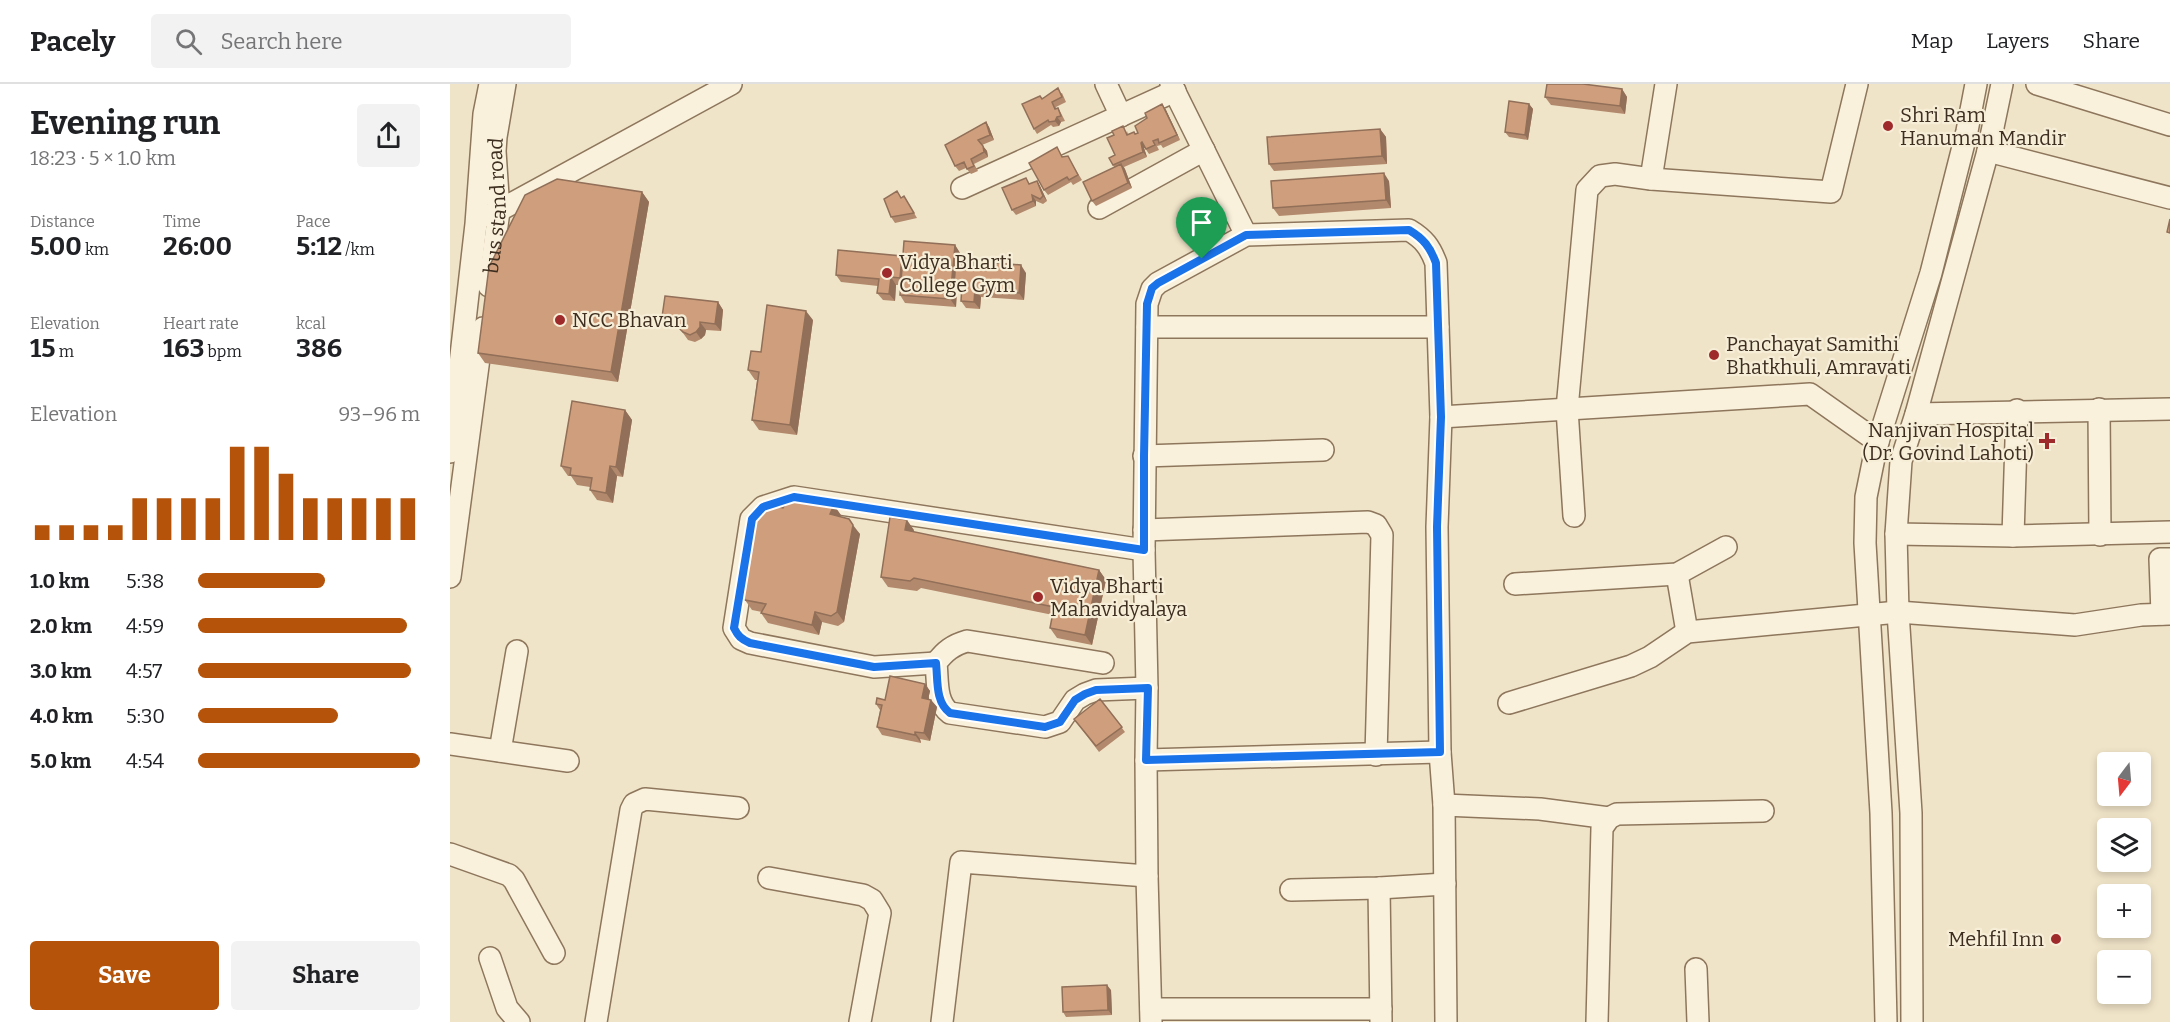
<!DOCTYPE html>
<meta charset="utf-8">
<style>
body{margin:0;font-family:Bitter,serif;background:#f2f2f2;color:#202124;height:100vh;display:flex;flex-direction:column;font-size:22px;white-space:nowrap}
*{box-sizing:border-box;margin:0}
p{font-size:20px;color:#757577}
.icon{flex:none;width:33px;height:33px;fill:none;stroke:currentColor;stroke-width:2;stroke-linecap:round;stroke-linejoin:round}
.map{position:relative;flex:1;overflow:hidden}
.drawer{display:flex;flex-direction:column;background:#fff;width:450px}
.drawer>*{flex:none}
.needle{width:39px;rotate:196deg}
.tools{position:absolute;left:1647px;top:668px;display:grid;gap:12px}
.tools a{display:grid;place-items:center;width:54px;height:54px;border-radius:6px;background:#fff;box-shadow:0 3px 9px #0003;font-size:30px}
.pin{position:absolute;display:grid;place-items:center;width:51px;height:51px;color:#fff;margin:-62px -26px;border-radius:50% 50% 50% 0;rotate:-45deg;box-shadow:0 0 6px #0007}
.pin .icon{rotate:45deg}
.round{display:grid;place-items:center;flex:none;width:63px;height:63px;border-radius:6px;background:#f2f2f2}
.headline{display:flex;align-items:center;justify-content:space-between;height:102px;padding:0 30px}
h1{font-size:33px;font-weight:700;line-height:45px}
.figures{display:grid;grid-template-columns:repeat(3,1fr);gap:9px;height:102px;padding:6px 30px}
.figures div{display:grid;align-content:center}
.figures b{font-size:26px;font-weight:700}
.figures small{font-size:16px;font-weight:400}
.figures p{font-size:16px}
.chart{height:168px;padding:12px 30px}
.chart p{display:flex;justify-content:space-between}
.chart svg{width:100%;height:108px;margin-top:6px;stroke:#b45309;stroke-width:6}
.primary-button{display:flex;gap:12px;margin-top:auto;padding:12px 30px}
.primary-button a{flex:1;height:69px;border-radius:6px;background:#b45309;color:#fff;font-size:24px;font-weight:700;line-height:69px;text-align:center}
.primary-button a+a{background:#f2f2f2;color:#202124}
ul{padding:0 30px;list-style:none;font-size:20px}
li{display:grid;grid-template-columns:96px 72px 1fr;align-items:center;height:45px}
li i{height:15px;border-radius:8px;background:#b45309}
header{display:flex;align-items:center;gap:36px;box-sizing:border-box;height:84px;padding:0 30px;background:#fff;border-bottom:2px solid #e0e0e0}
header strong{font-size:28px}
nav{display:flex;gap:33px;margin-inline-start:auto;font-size:21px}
.search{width:420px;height:54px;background:#f2f2f2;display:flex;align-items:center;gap:15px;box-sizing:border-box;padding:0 21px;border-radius:6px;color:#757577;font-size:22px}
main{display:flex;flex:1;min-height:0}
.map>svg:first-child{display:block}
</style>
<header>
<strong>Pacely</strong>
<div class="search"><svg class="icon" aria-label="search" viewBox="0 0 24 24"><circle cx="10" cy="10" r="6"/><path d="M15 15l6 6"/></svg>Search here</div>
<nav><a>Map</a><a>Layers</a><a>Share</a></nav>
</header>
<main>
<section class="drawer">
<div class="headline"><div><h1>Evening run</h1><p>18:23 · 5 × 1.0 km</p></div><a class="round"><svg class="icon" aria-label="share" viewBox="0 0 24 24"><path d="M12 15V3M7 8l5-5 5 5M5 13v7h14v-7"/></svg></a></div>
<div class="figures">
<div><p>Distance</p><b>5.00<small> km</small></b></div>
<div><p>Time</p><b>26:00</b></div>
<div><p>Pace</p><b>5:12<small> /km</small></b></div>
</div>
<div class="figures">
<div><p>Elevation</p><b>15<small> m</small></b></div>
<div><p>Heart rate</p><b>163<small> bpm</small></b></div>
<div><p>kcal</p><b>386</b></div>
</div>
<div class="chart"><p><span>Elevation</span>93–96 m</p>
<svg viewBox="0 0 160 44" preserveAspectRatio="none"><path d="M5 44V38M15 44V38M25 44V38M35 44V38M45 44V27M55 44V27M65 44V27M75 44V27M85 44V6M95 44V6M105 44V17M115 44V27M125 44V27M135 44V27M145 44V27M155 44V27"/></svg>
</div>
<ul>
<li><b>1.0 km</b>5:38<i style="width:57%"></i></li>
<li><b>2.0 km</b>4:59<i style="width:94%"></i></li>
<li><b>3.0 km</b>4:57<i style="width:96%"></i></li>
<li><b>4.0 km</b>5:30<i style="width:63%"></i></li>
<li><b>5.0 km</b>4:54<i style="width:100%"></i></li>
</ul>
<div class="primary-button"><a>Save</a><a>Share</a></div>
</section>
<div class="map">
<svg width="1720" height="938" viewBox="0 0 1720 938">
<rect width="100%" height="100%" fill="#f0e4c8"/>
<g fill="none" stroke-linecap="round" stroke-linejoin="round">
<g stroke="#8d765c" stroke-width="24">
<g id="minor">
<path d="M656 0 671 32"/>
<path d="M721 0 796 151"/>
<path d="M1587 0 1720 41"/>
<path d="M1538 67 1720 114"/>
<path d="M1201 95 1216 0"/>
<path d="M512 104 725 7"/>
<path d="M649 124 754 66"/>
<path d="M39 132 281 0"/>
<path id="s1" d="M39 202 49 127 45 67 46 53 55 0"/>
<path d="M697 243H988"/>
<path d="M1649 325 1650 451"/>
<path d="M1466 330 1720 325"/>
<path d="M991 333 1360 310 1428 358"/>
<path d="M0 368 26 140 34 30 40 0"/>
<path d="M694 372 873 366"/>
<path d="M1124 432 1117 325 1137 106 1150 92 1165 90 1201 95 1381 108 1407 0"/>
<path d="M694 446 918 438 926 441 932 451 926 671"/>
<path d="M1446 450 1563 452 1720 448"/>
<path d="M1563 452 1567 326"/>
<path d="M1227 490 1237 548"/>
<path d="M0 493 33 244"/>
<path d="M1065 500 1227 490 1276 463"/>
<path d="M1712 530 1710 475H1720"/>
<path d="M486 579 424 583 300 559 291 555 284 544 301 435 313 423 344 413 694 466"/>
<path d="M653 579 517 557C503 561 495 567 486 579 488 596 485 618 500 629L595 643 610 638 625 616 635 610 646 606 697 604"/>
<path d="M1059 619 1181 582 1200 573 1237 548 1448 528 1625 541 1691 531 1720 530"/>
<path d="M0 660 118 677"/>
<path d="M50 667 67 567"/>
<path d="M696 676 990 668"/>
<path d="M994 721 1090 725 1159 734"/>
<path d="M0 770 59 791 64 796 104 869"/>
<path d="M319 794 413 811 422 816 430 829 410 938"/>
<path d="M929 804 931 937"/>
<path d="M841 806 929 804 995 800"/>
<path d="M40 874 57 924 69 938"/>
<path d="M1246 885 1248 938"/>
<path d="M701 925H931"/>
<path d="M146 938 181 726 184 720 195 715 288 724"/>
<path d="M492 938 511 778 697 792"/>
<path d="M701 938 697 792 696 676 697 604 694 466 697 220 702 205 708 199 796 151 959 146C974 155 980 163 986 179L991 333 987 443 990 668 994 721 996 938"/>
<path d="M1147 938 1152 744 1159 734 1167 730 1313 727"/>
<path d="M1436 938 1431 729 1415 459 1416 413 1426 364 1481 189 1517 47 1526 0"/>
<path d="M1462 938 1461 729 1448 528 1446 450 1451 377 1466 330 1538 67 1552 0"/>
</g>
</g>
<use href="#minor" stroke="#faf1dc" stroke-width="21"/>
</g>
<path fill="#b2896c" d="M1172 5 1177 13 1175 30 1101 21 1095 13Z
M612 9 616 18 606 23V24H608L611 29 615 37 611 38 609 42 603 43 601 41 587 50 584 45 592 14Z
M712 20 716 26 730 56 713 64 711 61 707 62 709 66 699 70 695 64H694L697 73 674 83 682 104 646 122 642 117 664 83 663 81 665 71 677 47 678 50 688 49 697 34Z
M1079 20 1083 25 1078 56 1059 53 1055 48Z
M536 38 539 43 544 56 532 61 537 67 538 73 524 80 528 87 521 90 516 84 509 87 505 82Z
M930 45 936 53 937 80 824 87 819 80Z
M613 72 621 78 632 96 623 101 621 98 598 111 594 106Z
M587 97 590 102 597 117 593 120 586 117V122L566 131 562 126Z
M939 97 941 124 829 132 823 124Z
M192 108 199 118 168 298 35 279 28 269Z
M454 112 467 134 445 139 441 133 452 113Z
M505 161 510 169 509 176 576 189 574 216 531 213 530 225 516 224 511 217 512 209H510L507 205 506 223 455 219 450 211 451 201H446L445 217 433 216 427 209 428 202 391 198 386 191 452 172 453 174Z
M268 218 273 226 271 247 256 246 255 251 251 255 245 258 238 256 228 242 217 241 212 233Z
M363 236 347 351 309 346 302 336 307 296H305L298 286 311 268Z
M175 326 182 336 173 393 167 392 163 419 147 416 140 406V403L127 401 121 392H118L111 382Z
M333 424 391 431 390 433 410 450 394 538 388 542 372 538 369 551 318 539 311 529 312 528 302 526 295 516Z
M464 446 463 448 649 486 656 496 642 561 607 554 600 544 603 531 471 504 467 507 438 503 431 493Z
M475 600 480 607 478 615 481 616 487 623 480 657 470 655 471 659 432 651 427 643 430 626 426 620Z
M650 615 675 648 649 668 624 635Z
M661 906 662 931 616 933 613 928Z"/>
<path fill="#916f58" d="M1172 5 1177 13 1175 30 1170 22Z
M712 20 716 26 730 56 727 51Z
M1079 20 1083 25 1078 56 1075 51Z
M607 33 611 38 609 42 605 37Z
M536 38 539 43 544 56 540 51Z
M930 45 936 53 937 80 932 72Z
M692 58 696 63 694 64 697 73 693 68 691 59Z
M533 62 537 67 538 73 534 68Z
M671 80 675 85 682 104 678 99Z
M934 89 939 97 941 124 936 116Z
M587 97 590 102 597 117 593 112Z
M192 108 199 118 168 298 161 288Z
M582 111 586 117V122L583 117Z
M505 161 510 169 507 201H504L507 205 506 223 500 215Z
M452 172 457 180 455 202 450 194Z
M571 181 576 189 574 216 569 209Z
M441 193 446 201 445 217 439 210Z
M525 205 531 213 530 225 524 218Z
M268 218 273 226 271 247 265 240Z
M356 227 363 236 347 351 340 341Z
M250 238 256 246 255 251 251 255 246 248Z
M175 326 182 336 173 393 166 383Z
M160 382 167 392 163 419 156 409Z
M384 421 391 431 387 440 380 430Z
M457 436 464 446 462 456 455 446Z
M403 441 410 450 394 538 387 528Z
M649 486 656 496 642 561 635 551Z
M365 528 372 538 369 551 362 541Z
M475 600 480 607 477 621 472 614Z
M481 616 487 623 480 657 474 649Z
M465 648 470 655 471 659 465 651Z
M657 901 661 906 662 931 658 926Z"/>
<path fill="#cf9f7d" stroke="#916f58" stroke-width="1.5" d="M1097 0H1133L1172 5 1170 22 1095 13Z
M608 4 612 13 602 18 605 25 608 24 611 32 607 33 605 37 599 38 598 36 584 45 572 20 590 12 592 15Z
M1059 17 1079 20 1075 51 1055 48Z
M712 20 727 51 709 59 708 55 703 57 705 61 696 65 692 58 691 59 693 68 663 81 659 74 665 71 657 54 664 51 662 47 673 42 677 51 684 48 685 50 688 49 685 42 697 34 695 29Z
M536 38 540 51 528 56 533 62 534 68 521 75 524 82 517 85 514 78 505 82 495 61Z
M930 45 932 72 819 80 817 53Z
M607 63 612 73 618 72 628 91 619 96 617 93 594 106 579 79Z
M671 80 678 99 642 117 633 98Z
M934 89 936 116 823 124 821 97Z
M576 94 579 100 587 97 593 112 590 115 582 111 583 117 562 126 552 104Z
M107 95 192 108 161 288 28 269 39 183 75 111Z
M447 107 451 114 454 112 464 129 441 133 434 115Z
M1720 135V149L1717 148Z
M454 157 505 161 500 215 450 211Z
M388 166 452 172 450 194 441 193 439 210 427 209 429 195 386 191Z
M506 176 571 181 569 209 525 205 524 218 511 217 512 202 504 201Z
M215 212 268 218 265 240 250 238V243L246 248 240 251 233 248 228 243 229 235 212 233Z
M317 221 356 227 340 341 302 336 309 288 298 286 301 267 311 268Z
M122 317 175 326 166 383 160 382 156 409 140 406 142 394 120 391 121 384 111 382Z
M340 412 384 421 380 430 399 435 403 441 387 528 381 532 365 528 362 541 311 529 316 520 295 516 291 509 308 423 313 420 333 424Z
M440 433 457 436 455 446 649 486 635 551 600 544 604 523 464 494 460 497 431 493Z
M440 592 475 600 472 614 481 616 474 649 465 648V651L427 643 432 621 426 620 427 614 435 616Z
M650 615 672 643 646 662 624 635Z
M657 901 658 926 613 928 612 903Z"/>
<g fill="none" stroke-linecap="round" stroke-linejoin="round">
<g stroke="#fff" stroke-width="12">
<path id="route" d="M959 146C974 155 980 163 986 179L991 333 987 443 990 668 696 676 698 604 646 606 635 610 625 616 610 638 595 643 500 629C485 618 488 596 486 579L424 583 300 559C291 555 288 552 284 544L302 435 313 423 344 413 694 466V372L697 220 702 204 708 199 796 151Z"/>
</g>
<use href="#route" stroke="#1a73e8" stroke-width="8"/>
</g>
<g fill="#9e2a2b" stroke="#f7eed8" stroke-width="2">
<circle cx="1438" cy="42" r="6"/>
<circle cx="437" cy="189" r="6"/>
<circle cx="110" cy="236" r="6"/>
<circle cx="1264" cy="271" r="6"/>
<path d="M1594 348h6v6h6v6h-6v6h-6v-6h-6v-6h6z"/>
<circle cx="588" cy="513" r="6"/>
<circle cx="1606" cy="855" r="6"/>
</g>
<g text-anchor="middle" stroke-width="4.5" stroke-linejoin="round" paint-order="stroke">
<g font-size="20" fill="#3d2e20" stroke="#f7eed8" text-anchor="start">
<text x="1450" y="38">Shri Ram<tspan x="1450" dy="23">Hanuman Mandir</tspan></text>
<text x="449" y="185">Vidya Bharti<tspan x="449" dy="23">College Gym</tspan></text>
<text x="122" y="243">NCC Bhavan</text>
<text x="1276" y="267">Panchayat Samithi<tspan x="1276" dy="23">Bhatkhuli, Amravati</tspan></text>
<text x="1584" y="353" text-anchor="end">Nanjivan Hospital<tspan x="1584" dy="23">(Dr. Govind Lahoti)</tspan></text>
<text x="600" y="509">Vidya Bharti<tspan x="600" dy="23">Mahavidyalaya</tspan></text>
<text x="1594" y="862" text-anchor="end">Mehfil Inn</text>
</g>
<g font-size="20" fill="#3d2e20" stroke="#f7eed8">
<text dy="7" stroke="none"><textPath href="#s1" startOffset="81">bus stand road</textPath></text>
</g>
</g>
</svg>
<div class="tools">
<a><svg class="needle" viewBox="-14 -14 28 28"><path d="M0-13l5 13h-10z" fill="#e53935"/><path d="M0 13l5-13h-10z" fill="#757577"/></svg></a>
<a><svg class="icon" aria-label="layers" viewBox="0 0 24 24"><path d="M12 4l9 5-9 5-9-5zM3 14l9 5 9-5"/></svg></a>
<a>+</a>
<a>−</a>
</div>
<div class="pin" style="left:752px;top:175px;background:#1e9e55"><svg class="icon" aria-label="arrive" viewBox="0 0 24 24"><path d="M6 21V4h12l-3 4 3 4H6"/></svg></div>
</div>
</main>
